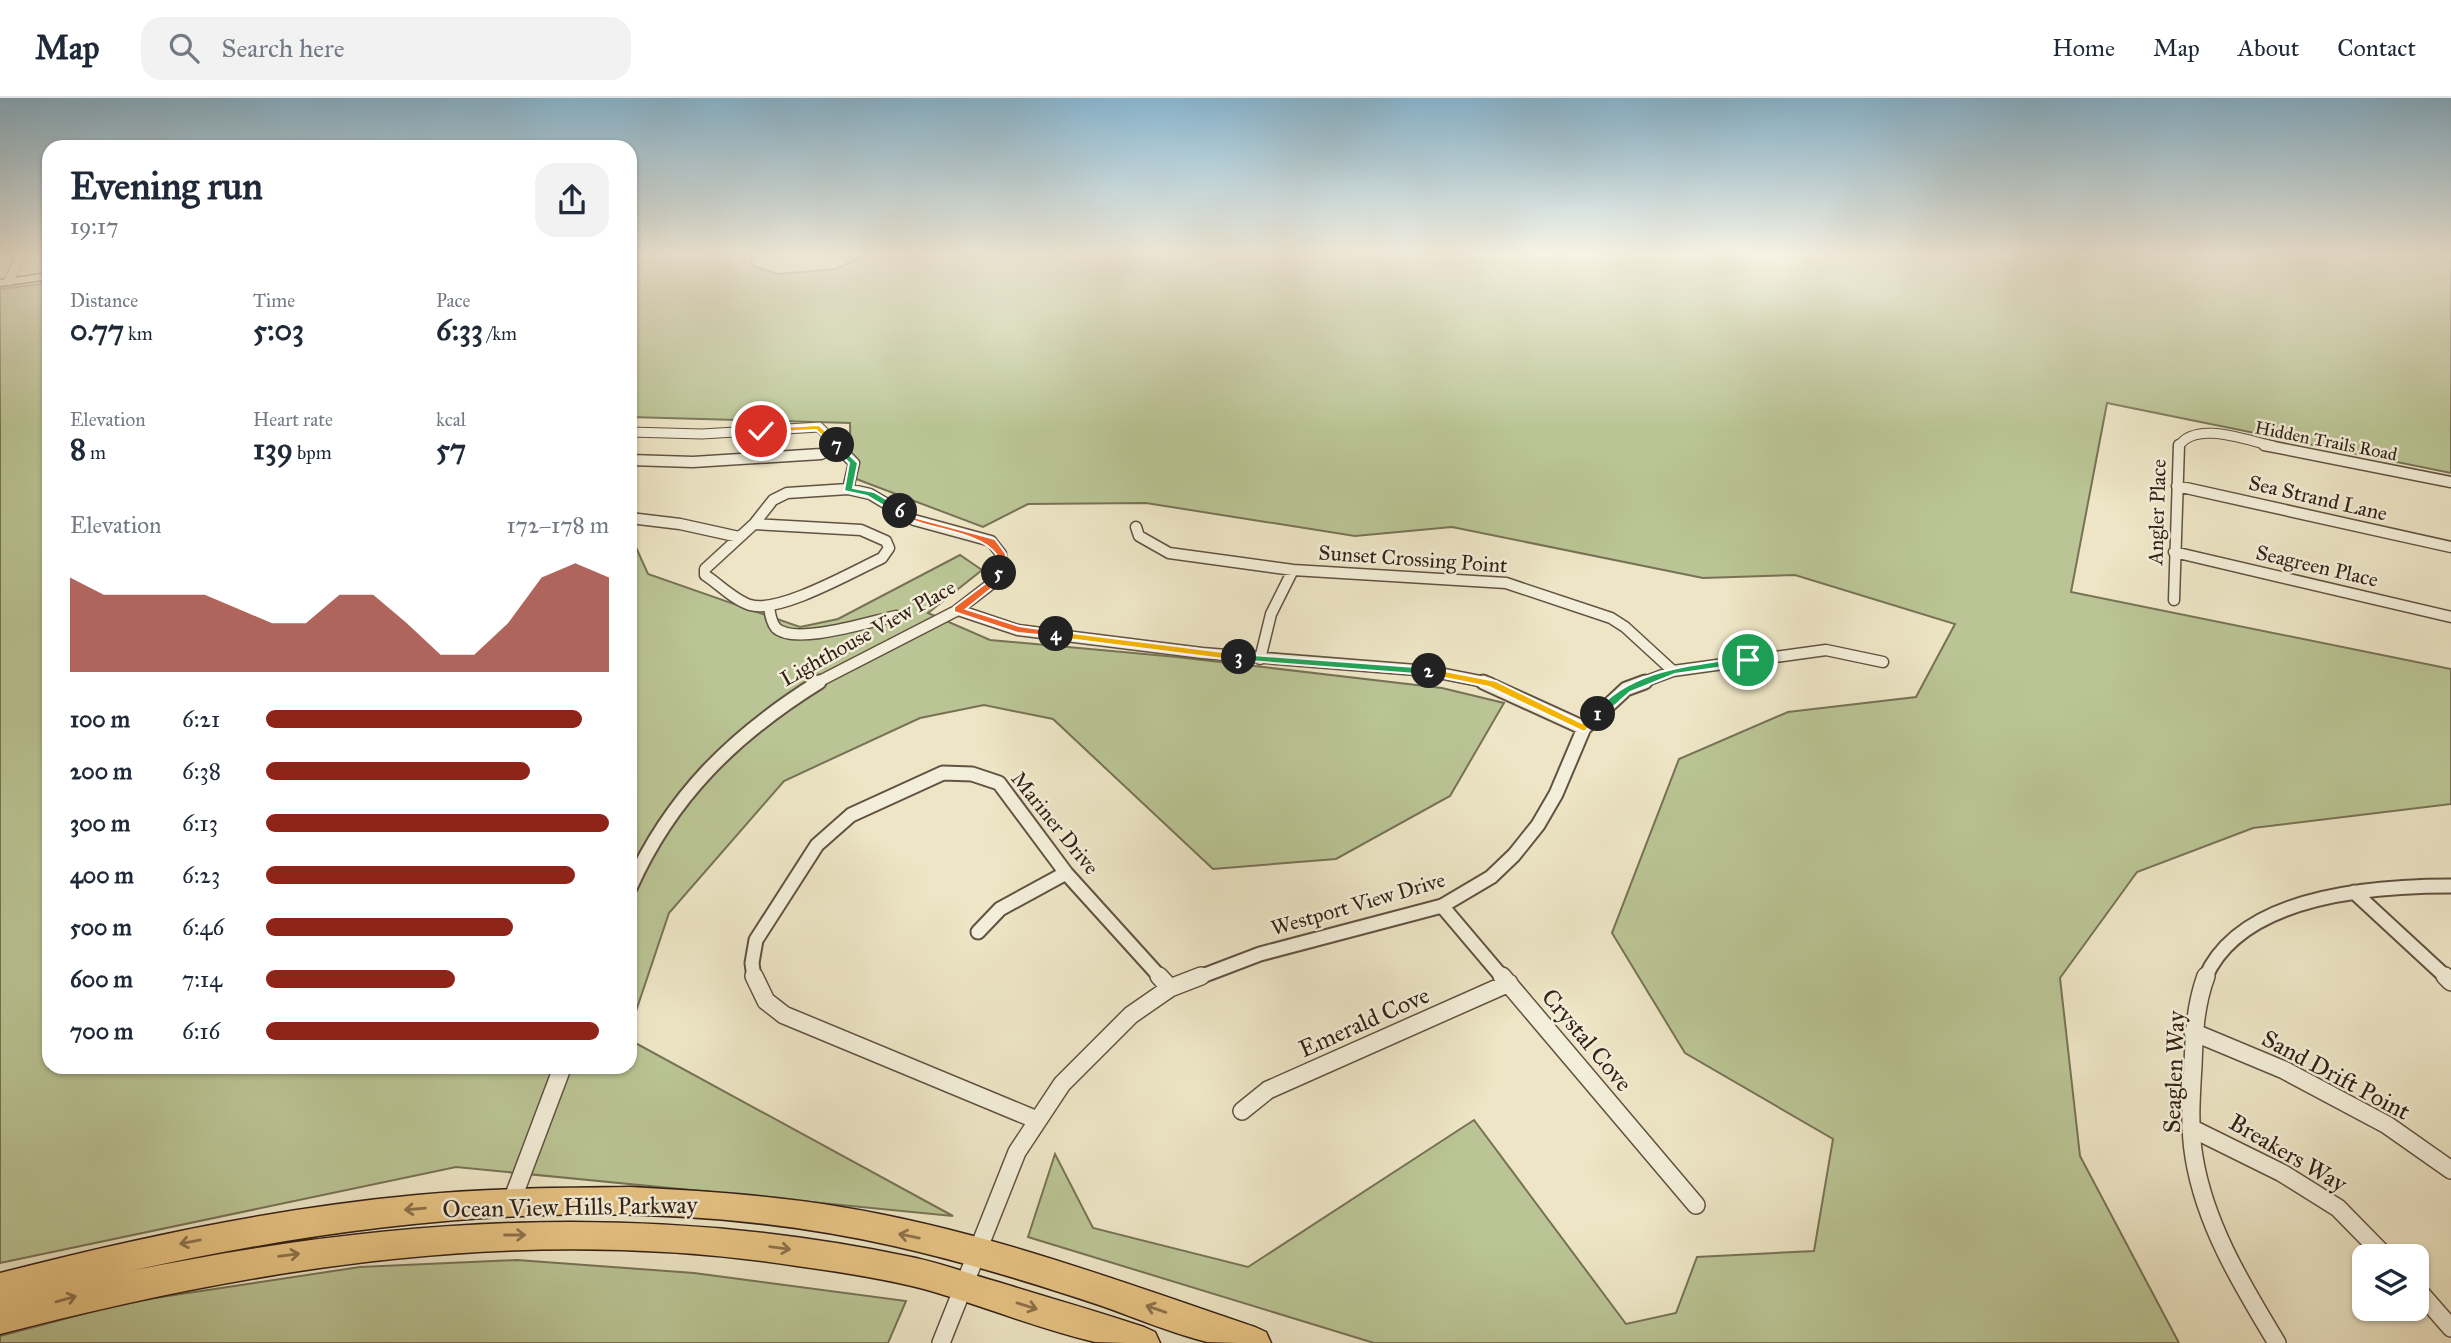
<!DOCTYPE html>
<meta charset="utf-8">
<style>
body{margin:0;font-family:"IM FELL Great Primer",serif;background:#f2f2f3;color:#1f2937;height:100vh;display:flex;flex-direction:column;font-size:26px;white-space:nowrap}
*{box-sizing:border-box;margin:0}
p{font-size:23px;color:#747a83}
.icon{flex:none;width:38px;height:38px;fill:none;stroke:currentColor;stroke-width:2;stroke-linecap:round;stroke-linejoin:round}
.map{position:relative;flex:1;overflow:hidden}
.details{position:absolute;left:42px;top:42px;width:595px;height:934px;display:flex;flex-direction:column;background:#fff;border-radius:21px;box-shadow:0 2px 5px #0004}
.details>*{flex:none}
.buttons{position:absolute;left:2352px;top:1146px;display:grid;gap:14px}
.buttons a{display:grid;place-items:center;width:77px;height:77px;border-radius:14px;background:#fff;box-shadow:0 2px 5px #0004;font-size:35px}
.pin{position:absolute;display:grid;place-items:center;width:60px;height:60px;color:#fff;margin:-30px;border:4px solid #fff;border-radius:50%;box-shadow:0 2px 7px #0007}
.km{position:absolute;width:35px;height:35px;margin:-18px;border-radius:50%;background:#222;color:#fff;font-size:19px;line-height:35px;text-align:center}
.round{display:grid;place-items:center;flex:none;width:74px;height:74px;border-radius:21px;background:#f2f2f3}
.overview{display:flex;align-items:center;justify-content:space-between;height:119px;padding:0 28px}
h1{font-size:38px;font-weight:800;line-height:52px}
.stats{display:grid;grid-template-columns:repeat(3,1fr);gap:10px;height:119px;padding:7px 28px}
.stats div{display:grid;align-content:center}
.stats b{font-size:30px;font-weight:800}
.stats small{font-size:19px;font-weight:400}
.stats p{font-size:19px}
.chart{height:196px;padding:14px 28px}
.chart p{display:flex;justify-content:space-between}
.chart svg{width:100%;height:126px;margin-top:7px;fill:#8f2418;opacity:.7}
ul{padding:0 28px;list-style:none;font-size:23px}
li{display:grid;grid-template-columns:112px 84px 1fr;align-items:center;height:52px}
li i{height:18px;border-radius:9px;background:#8f2418}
header{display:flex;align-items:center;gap:42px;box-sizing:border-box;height:98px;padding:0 35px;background:#fff;border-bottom:2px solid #e0e1e3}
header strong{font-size:33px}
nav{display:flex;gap:38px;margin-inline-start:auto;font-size:24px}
.search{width:490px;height:63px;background:#f2f2f3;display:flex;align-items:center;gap:18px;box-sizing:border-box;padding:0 24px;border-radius:21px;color:#747a83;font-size:26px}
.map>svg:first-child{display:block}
</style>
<header>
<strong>Map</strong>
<div class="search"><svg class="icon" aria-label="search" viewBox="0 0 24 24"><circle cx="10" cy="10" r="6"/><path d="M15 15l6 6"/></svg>Search here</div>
<nav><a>Home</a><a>Map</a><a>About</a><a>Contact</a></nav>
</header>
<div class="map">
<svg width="2451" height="1245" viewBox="0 0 2451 1245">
<rect width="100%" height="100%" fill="#ede5c5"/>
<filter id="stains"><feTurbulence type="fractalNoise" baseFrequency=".00286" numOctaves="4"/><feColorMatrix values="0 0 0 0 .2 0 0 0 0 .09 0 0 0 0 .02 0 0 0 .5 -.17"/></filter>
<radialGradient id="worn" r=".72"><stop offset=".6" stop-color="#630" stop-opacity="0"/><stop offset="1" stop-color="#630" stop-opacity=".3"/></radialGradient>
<path fill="#bac494" stroke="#777256" stroke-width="2" d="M630 157H751L752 168 779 176 836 171 865 157H2451V375L2107 305 2071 494 2451 571V706L2253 730 2137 774 2060 880 2080 1058 2179 1245H1374L1028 1139 1055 1056 1093 1130 1248 1169 1474 1022 1626 1226 1676 1215 1697 1159 1814 1153 1833 1041 1685 955 1612 835 1679 661 1788 614 1916 599 1955 526 1795 477 1703 480 1452 429 1355 438 1146 405 1028 406 983 429 851 379 850 325 630 319Z
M49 185V970H630V942L953 1118 456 1069 0 1165V191Z
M630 436 648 476 800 529 838 521 960 457 982 472 928 515 990 542 1177 559 1442 590 1504 605 1450 698 1336 761 1213 771 1053 621 984 607 920 620 784 683 669 815 630 931Z
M517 1162 694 1175 906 1203 888 1245H0V1238L128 1204 360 1169Z"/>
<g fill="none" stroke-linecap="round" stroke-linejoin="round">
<g stroke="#625242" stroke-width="11">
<path id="street-far3" d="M9 183 21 157
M630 334 702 336 819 329 838 348
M2179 348C2196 322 2248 343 2273 348"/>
</g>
<g stroke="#625242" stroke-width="13">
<path id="street-far2" d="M836 347 854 365 848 391
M2264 347 2451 384
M630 362 693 364 821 356 837 348
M2177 388 2451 449
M630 420 680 426 739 439
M754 426 861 432 886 443 889 450 882 460C854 473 779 516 750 507 734 502 719 486 705 477V471Z
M754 426 773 402 787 395 848 391 870 396 914 422 991 443 1001 456 999 480 956 513 816 585
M1136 429 1139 438 1169 455 1293 472 1506 485 1611 520 1625 529 1673 573
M2174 454 2451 519
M2174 502 2179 347
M769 509C770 516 771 524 776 530 795 548 871 523 896 518
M958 512 1018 532 1202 555 1429 573 1490 585
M1260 561 1271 516 1293 472
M1641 585 1673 573 1826 552 1883 564"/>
</g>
<g stroke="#625242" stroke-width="17">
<path id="street-far1" d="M1483 584 1584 630
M630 790C671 698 734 637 819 584
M2354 794 2447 880
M1442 808 1503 880
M978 834 1000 811 1066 775
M754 880 752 865 756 842 817 747 851 717 943 675 972 676 999 685 1066 775 1161 880
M1197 880 1260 856 1442 808 1491 779 1514 757 1538 727 1556 696 1584 630 1626 591 1645 584
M2205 880C2241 797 2372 788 2451 788"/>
</g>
<g stroke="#625242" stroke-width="20">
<path id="street" d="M754 878 766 903 784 917 1037 1022
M1159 878 1170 890
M1502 878 1696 1107
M2206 878C2195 908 2194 937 2193 968 2191 999 2189 1029 2194 1059 2205 1127 2242 1187 2277 1245
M2445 878 2451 884
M2193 934 2284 972 2387 1027 2451 1072
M1242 1013 1268 992 1509 885
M2191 1030 2282 1075 2338 1110 2385 1158
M511 1105 562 970
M2417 1191 2451 1230
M941 1245 1017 1054 1062 986 1131 917 1170 890 1201 878"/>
</g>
<g stroke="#342117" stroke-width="3">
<path id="secondary" d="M49 175V181L0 188V182Z"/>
</g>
<g stroke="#342117" stroke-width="3">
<path id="primary" d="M630 1089C700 1093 771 1097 841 1109 983 1132 1119 1183 1255 1229L1266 1234 1271 1245C1251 1245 1226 1245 1207 1244 1171 1235 1136 1220 1102 1208 1033 1185 965 1164 894 1148 642 1091 380 1118 130 1173 395 1119 645 1103 911 1159 941 1165 969 1176 998 1184 1046 1199 1096 1213 1144 1229L1155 1234 1160 1245C1139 1245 1114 1245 1095 1244 1039 1231 986 1209 931 1193 888 1181 841 1174 797 1168 527 1126 261 1168 0 1236V1175C137 1140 276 1110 417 1097 488 1090 559 1090 630 1089Z"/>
</g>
<use href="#street-far3" stroke="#f3eed9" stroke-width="9"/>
<use href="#street-far2" stroke="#f3eed9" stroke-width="10"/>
<use href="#street-far1" stroke="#f3eed9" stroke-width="13"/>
<use href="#street" stroke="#f3eed9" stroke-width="17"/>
<use href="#secondary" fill="#f3eed9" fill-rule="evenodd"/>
<use href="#primary" fill="#e6c282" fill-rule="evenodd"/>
</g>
<defs><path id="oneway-shaft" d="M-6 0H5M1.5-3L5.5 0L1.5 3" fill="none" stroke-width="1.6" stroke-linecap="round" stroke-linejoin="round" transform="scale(1.75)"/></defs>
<g stroke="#8d724c">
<use href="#oneway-shaft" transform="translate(415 1111) rotate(175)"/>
<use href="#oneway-shaft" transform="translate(515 1137)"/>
<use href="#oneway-shaft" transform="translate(909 1138) rotate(-168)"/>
<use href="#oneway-shaft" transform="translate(190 1144) rotate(169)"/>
<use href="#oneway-shaft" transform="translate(780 1150) rotate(8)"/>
<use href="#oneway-shaft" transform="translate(289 1157) rotate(-8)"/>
<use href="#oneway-shaft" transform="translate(66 1201) rotate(-16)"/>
<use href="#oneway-shaft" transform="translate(1027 1208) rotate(17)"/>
<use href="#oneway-shaft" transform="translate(1156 1211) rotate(-161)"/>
</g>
<linearGradient id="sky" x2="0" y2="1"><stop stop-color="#88b8d4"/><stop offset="0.47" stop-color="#f7f3e5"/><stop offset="1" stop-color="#f7f3e5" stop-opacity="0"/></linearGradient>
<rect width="2451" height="331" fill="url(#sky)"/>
<path fill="#22a559" stroke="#fff" stroke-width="2" d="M1748 559 1752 560V565L1675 576 1630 594 1602 619H1594L1593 616C1630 570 1693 567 1748 559Z"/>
<path fill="#f5b400" stroke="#fff" stroke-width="2" d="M1429 570 1496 583 1582 625 1594 614H1602L1604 616 1584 634 1489 589 1425 576V571Z"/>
<path fill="#22a559" stroke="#fff" stroke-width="2" d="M1239 556 1429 570 1434 573 1429 577 1235 562V557Z"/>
<path fill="#f5b400" stroke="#fff" stroke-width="2" d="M1056 533 1239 556 1244 559 1239 563 1053 539 1051 536Z"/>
<path fill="#f0652b" stroke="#fff" stroke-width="2" d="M996 473 1004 475 1002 482 966 511 1019 528 1060 534V539L1018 535 954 514V509L994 479Z"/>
<path fill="#f0652b" stroke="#fff" stroke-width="2" d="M900 410 917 420 995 441 1006 456 1004 475 999 478 994 475 996 456C978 432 924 432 896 415L895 413Z"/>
<path fill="#22a559" stroke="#fff" stroke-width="2" d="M837 345 858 365 853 390 874 394 903 411V415H896L867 398 844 393 849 365 832 347Z"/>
<path fill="#f5b400" stroke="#fff" stroke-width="2" d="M819 327 840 346V349H834L816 332 761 335 756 333 761 330Z"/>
<g text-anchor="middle" stroke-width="5" stroke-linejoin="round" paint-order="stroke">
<g font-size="18" fill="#342117" stroke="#f3eed9">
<text transform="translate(2326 343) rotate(11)" y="6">Hidden Trails Road</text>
</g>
<g font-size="21" fill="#342117" stroke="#f3eed9">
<text transform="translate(2318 400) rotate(13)" y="7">Sea Strand Lane</text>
<text transform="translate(2157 414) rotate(-88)" y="7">Angler Place</text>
<text transform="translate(1413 461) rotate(4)" y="7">Sunset Crossing Point</text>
<text transform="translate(2317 468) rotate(13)" y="7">Seagreen Place</text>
<text transform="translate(868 535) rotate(-29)" y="7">Lighthouse View Place</text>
<text transform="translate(1055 725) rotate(51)" y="7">Mariner Drive</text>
<text transform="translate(1358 806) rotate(-16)" y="7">Westport View Drive</text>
</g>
<g font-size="24" fill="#342117" stroke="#f3eed9">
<text transform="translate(1364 924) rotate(-24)" y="8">Emerald Cove</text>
<text transform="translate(1587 942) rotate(50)" y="8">Crystal Cove</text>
<text transform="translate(2174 974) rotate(-88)" y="8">Seaglen Way</text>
<text transform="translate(2336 977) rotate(28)" y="8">Sand Drift Point</text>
<text transform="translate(2288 1055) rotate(30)" y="8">Breakers Way</text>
<text transform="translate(570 1109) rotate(-1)" y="8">Ocean View Hills Parkway</text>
</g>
</g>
<rect width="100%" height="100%" filter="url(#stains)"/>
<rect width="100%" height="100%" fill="url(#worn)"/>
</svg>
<div class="buttons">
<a><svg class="icon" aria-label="layers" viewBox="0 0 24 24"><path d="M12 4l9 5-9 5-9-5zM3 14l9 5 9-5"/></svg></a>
</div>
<div class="pin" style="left:1748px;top:562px;background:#1e9e55"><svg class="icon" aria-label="arrive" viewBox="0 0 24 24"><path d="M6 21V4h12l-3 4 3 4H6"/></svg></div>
<div class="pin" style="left:761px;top:333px;background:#d93025"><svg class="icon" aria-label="check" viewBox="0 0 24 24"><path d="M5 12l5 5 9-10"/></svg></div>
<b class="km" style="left:1598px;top:616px">1</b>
<b class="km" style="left:1429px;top:573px">2</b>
<b class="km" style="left:1239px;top:559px">3</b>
<b class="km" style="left:1056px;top:536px">4</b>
<b class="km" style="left:999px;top:475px">5</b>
<b class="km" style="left:900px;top:413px">6</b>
<b class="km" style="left:837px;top:347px">7</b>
<section class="details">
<div class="overview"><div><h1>Evening run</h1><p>19:17</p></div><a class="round"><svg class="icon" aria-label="share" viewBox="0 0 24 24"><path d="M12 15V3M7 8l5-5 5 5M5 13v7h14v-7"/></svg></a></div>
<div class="stats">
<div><p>Distance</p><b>0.77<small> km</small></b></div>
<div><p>Time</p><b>5:03</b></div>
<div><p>Pace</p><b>6:33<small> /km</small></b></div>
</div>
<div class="stats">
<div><p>Elevation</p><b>8<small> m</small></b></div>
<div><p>Heart rate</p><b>139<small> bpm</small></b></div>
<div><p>kcal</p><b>57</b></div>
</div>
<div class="chart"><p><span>Elevation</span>172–178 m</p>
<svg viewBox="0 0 160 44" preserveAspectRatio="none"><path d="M0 44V11L10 17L20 17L30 17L40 17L50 22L60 27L70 27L80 17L90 17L100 27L110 38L120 38L130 27L140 11L150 6L160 11V44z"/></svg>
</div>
<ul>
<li><b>100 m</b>6:21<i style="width:92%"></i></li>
<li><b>200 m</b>6:38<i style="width:77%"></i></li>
<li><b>300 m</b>6:13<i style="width:100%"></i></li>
<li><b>400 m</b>6:23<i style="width:90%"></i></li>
<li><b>500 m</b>6:46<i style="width:72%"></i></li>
<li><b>600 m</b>7:14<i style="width:55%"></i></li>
<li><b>700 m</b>6:16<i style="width:97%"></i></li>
</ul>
</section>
</div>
